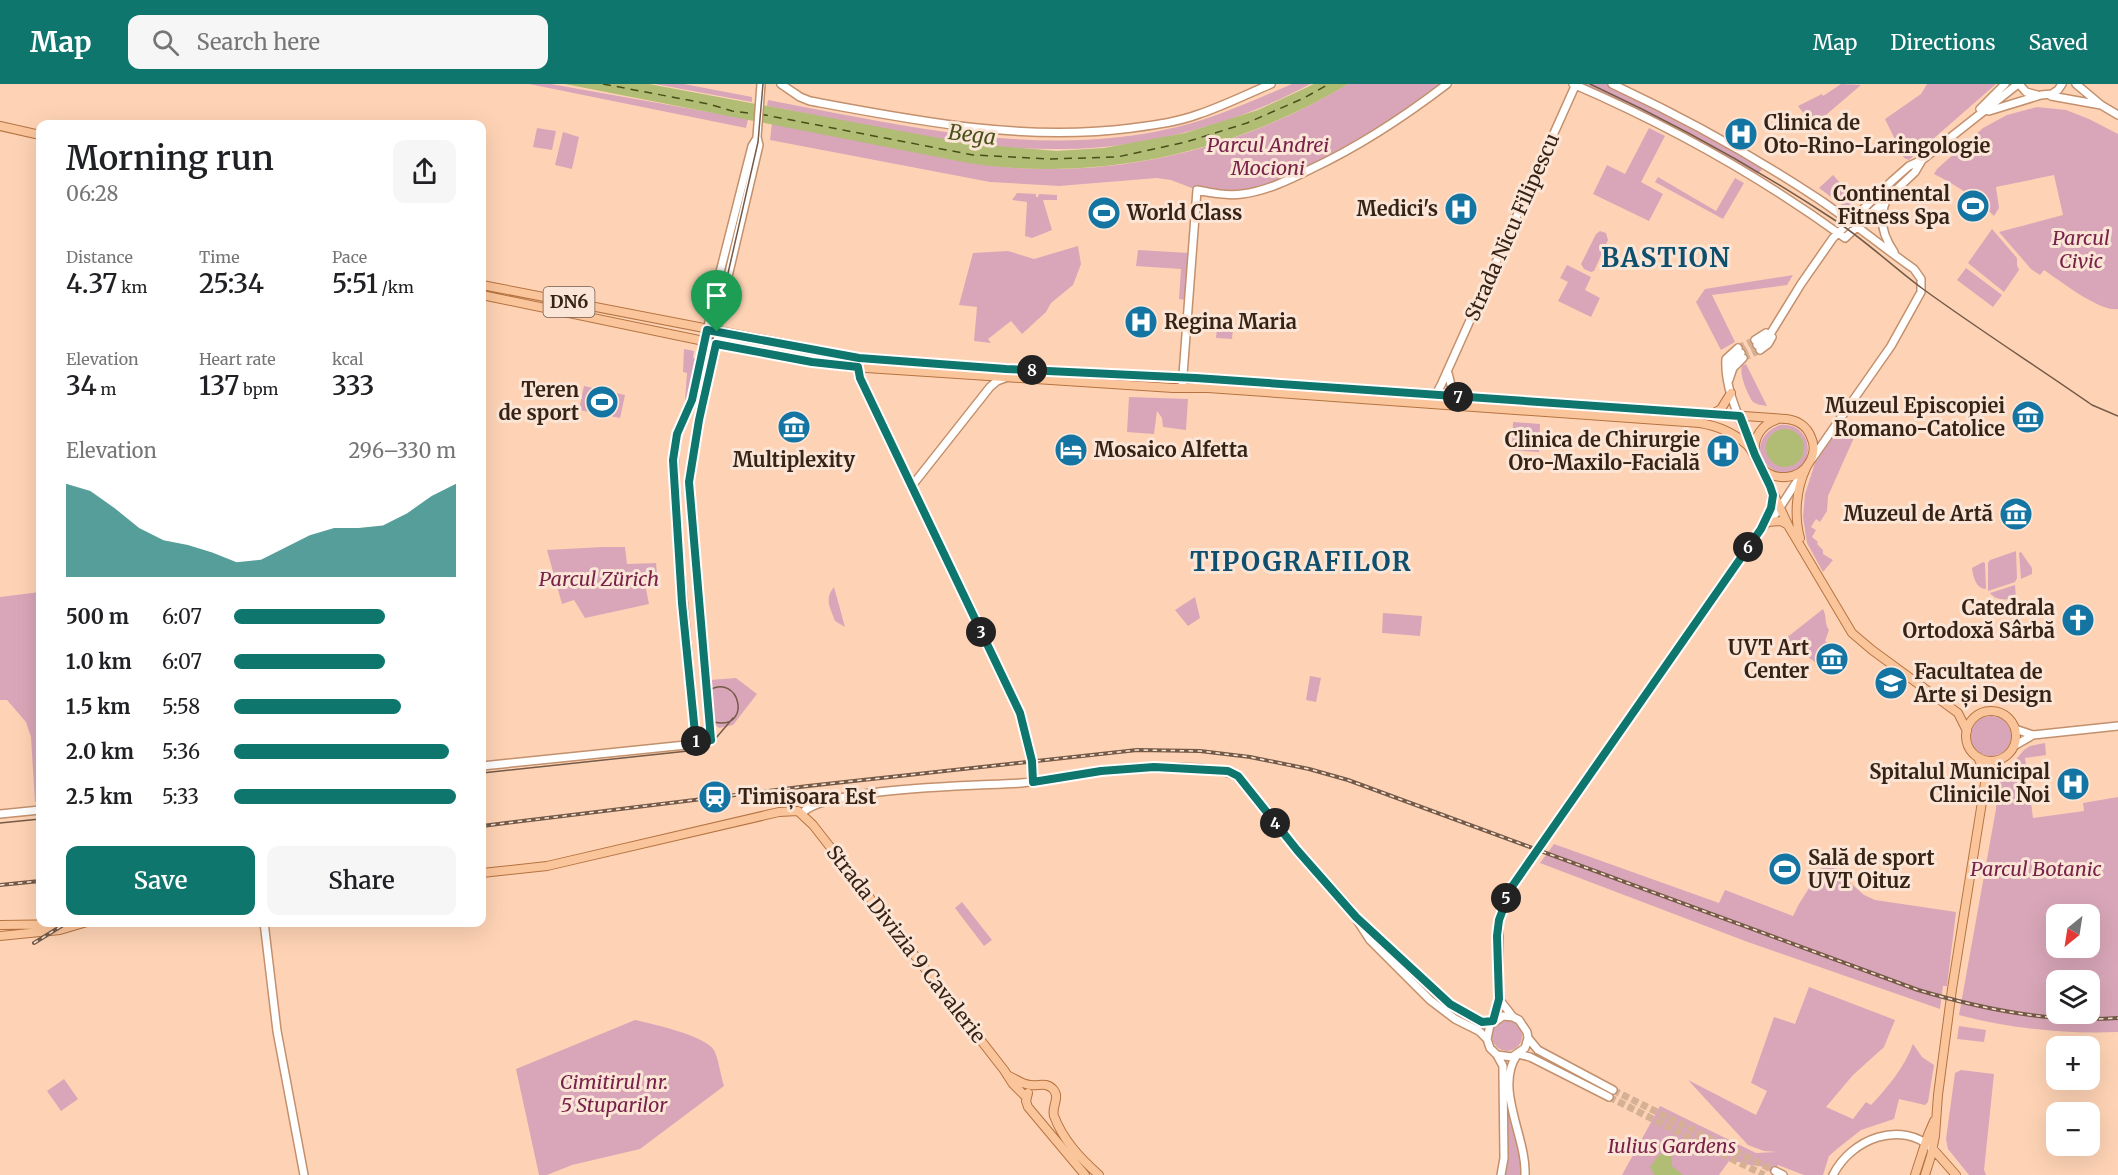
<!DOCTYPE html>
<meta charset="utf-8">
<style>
body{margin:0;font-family:Merriweather,serif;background:#f6f6f6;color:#202124;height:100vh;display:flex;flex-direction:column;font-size:22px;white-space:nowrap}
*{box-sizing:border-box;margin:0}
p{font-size:20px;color:#757577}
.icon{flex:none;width:33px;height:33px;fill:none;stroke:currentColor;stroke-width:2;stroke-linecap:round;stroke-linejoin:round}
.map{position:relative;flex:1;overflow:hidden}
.sheet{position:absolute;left:36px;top:36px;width:450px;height:807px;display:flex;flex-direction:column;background:#fff;border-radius:12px;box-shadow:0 6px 24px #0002}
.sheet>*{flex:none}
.needle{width:39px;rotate:210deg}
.buttons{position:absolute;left:2046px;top:820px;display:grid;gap:12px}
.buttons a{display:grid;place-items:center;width:54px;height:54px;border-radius:12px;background:#fff;box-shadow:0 6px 24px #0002;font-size:30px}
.pin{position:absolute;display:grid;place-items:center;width:51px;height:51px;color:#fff;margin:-62px -26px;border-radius:50% 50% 50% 0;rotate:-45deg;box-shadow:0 0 6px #0007}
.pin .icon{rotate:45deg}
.km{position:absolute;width:30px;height:30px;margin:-15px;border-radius:50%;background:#222;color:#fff;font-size:16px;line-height:30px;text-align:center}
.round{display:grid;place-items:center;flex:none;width:63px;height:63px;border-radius:12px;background:#f6f6f6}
.head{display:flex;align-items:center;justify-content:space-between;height:102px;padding:0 30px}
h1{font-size:33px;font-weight:600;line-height:45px}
.stats{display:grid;grid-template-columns:repeat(3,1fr);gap:9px;height:102px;padding:6px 30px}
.stats div{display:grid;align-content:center}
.stats b{font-size:26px;font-weight:600}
.stats small{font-size:16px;font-weight:400}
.stats p{font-size:16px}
.chart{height:168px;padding:12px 30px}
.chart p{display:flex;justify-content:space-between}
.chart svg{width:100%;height:108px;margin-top:6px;fill:#0f766e;opacity:.7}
.primary-button{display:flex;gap:12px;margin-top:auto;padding:12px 30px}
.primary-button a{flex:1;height:69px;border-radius:12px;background:#0f766e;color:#fff;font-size:24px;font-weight:600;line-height:69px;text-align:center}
.primary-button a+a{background:#f6f6f6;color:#202124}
ul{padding:0 30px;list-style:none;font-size:20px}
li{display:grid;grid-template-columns:96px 72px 1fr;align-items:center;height:45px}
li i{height:15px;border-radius:8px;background:#0f766e}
header{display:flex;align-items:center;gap:36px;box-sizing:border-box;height:84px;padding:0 30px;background:#0f766e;color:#fff}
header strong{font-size:28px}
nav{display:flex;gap:33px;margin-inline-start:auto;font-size:21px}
.search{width:420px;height:54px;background:#f6f6f6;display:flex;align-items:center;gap:15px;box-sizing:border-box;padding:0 21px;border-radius:12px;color:#757577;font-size:22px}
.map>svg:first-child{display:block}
</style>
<header>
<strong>Map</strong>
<div class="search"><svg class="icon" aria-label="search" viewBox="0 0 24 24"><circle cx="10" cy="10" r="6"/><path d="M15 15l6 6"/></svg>Search here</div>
<nav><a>Map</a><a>Directions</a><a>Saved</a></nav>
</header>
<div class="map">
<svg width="2118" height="1091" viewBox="0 0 2118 1091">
<rect width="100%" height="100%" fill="#fed3b5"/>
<path fill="#d8a6b8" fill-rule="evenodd" d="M529 0H551L748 35 746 44Z
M655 0H684L752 13V18Z
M1292 0H1310C1239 39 1146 64 1065 65 965 67 865 40 767 22L768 16C902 41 1041 76 1177 43 1218 33 1254 16 1292 0Z
M1348 0H1447L1339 72 1249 109 1197 106 1171 96 1157 94 1059 102 990 98 770 56 772 39C817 48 861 57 906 66 933 71 959 78 986 81 1111 97 1241 65 1348 0Z
M1577 0H1608L1648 19 1764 83 1755 93Z
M1841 0 1861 1 1813 42 1798 22 1822 10 1823 12Z
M1927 0H1996L1909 76 1904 74 1885 35 1921 10Z
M2037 23 2066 26 2089 35 2118 50V225C2101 229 2059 196 2044 186L2040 191 2031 185 1999 148 2063 131 2054 91 1996 103 1999 124 1994 132C1977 114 1956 101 1934 90L1937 85 1983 44 2007 31Z
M537 44 556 47 552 66 533 63Z
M1649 44 1665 52 1641 98 1663 110 1649 137 1593 110 1607 81 1625 90Z
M563 48 579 53 572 85 555 81Z
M1833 91 1856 116 1846 124 1819 104Z
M1658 93 1716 127 1735 94 1744 99 1723 135 1655 98Z
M1017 109 1036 110V113H1038L1039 110 1057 111V116H1043L1052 146 1032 154 1025 152 1027 118 1012 116Z
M1992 145 2017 174V181L2019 186 2004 208 1968 179Z
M1600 147 1606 149 1608 156 1594 187 1591 188 1584 185 1581 180 1596 150Z
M1078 162 1081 180 1073 201 1051 219 1046 228 1022 250 1011 237 988 255 991 259 974 257 977 223 959 221 973 169 1008 167 1034 175Z
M1138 166 1189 169 1186 216 1179 215 1181 185 1136 182Z
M1567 181 1591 193 1585 206 1600 214 1591 233 1558 217 1568 198 1560 194Z
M1966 184 2002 211 1993 223 1957 196Z
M1793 191 1787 201 1712 211 1735 258 1721 266 1696 218 1705 205Z
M1218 232 1234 233 1232 255 1216 254Z
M684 265 694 267 693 274 697 275 695 282 698 283 691 314 684 329 687 289 683 288Z
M1746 280 1767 322C1762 321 1756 321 1752 317 1747 309 1739 290 1742 282Z
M584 302 625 311 620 334 579 326Z
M1129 313 1188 315 1186 346 1163 343 1162 334 1157 327 1154 350 1127 348Z
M1513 338 1540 340 1539 368 1512 366Z
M1843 338 1857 347 1828 412 1827 427 1820 438 1816 435 1811 443 1816 446 1812 453 1818 458 1817 460 1823 466V470L1833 476 1823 488 1807 459 1803 433 1805 410 1815 379Z
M1780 341C1816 338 1817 389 1784 389 1777 389 1769 384 1764 378 1754 363 1764 346 1780 341ZM1786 345C1802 350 1808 364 1798 378L1784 383 1771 377 1766 363 1772 350Z
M602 463H625L627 480 656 479 658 501 646 505 649 520 585 534 574 516 562 520 547 466Z
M2016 467 2017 494 2015 498 1988 507V479L1990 476Z
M2021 468 2032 484V490L2021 495 2019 469Z
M1983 478 1985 479 1986 505C1976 505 1973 492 1972 484Z
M2015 501 2016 514C2007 516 1996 517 1990 509Z
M834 503 845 543 835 537C830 523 824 515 834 503Z
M40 508V718H35L31 653 26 638 7 616H0V513Z
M1195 513 1200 534 1188 542 1175 526Z
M1823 525C1827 532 1824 539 1829 546L1825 557 1834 563 1820 582 1785 555Z
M1383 529 1422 532 1420 552 1382 549Z
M1310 592 1321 594 1316 618 1306 616Z
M736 594 757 610 733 641 719 644 713 639 710 596Z
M1971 652a20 20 0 1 1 40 0a20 20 0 1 1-40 0Z
M2045 659 2046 671 2025 674 2033 734 2084 727 2083 719 2118 713V948C2065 950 2011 945 1959 931L1996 725 1998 688 2012 680 2024 666 2030 662ZM2056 831H2090V864H2056ZM2056 897H2090V930H2056Z
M1554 760 1719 819 1725 806 1793 832 1799 820 1826 777 1864 811 1875 816 1956 828 1947 902H1943L1940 925 1745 857 1540 779Z
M962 818 992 856 984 862 955 824Z
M1809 903 1895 936 1884 963 1853 991 1826 1023 1853 1035 1866 1018 1871 1021C1888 1003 1904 984 1913 960L1922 973 1934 981 1928 1018 1925 1021 1899 1015 1894 1035 1861 1046 1837 1065 1829 1072 1823 1091H1804L1778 1081 1772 1091C1765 1080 1760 1083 1750 1081 1742 1079 1737 1077 1729 1077L1719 1091H1622L1660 1022 1756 1069 1777 1068 1764 1067 1748 1061 1688 996 1756 1031 1767 1007 1751 999 1774 933 1795 940Z
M635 936C652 940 704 951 714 966 718 973 721 993 724 1002L640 1065 572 1081 547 1091H539L516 985Z
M1492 952a15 15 0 1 1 30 0a15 15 0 1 1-30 0Z
M1959 942 1986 946 1984 958 1957 955Z
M1961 986 1994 990 1984 1086 1986 1091H1969L1948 1065 1946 1055 1955 989Z
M64 995 78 1015 61 1027 47 1007Z
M1507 1026 1509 1030C1514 1049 1527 1071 1521 1091H1505L1508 1078Z"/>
<path fill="#b1bc74" d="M565 0H649L965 59 1056 67 1104 64 1185 49 1258 26 1314 0H1348C1235 68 1099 99 968 79Z
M1766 364a19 19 0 1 1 38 0a19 19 0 1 1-38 0Z
M1666 1068 1672 1072V1082L1683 1091H1654L1650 1083 1658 1072Z"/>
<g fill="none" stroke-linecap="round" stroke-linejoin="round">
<path stroke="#494f1a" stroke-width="1.5" stroke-dasharray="8 6" stroke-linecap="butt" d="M603 0 709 20 732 27 755 30
M760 30 973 71 1051 75 1117 73 1186 58 1247 39 1304 14 1329 0"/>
<path stroke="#d6b095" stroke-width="7" stroke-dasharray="7 3.5" stroke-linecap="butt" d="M1738 264 1755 256
M1741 269 1757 261
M1743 274 1760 266
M1613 1006 1775 1087
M1609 1013 1764 1091"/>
<g stroke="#c3906d" stroke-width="10">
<path id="secondary" d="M781 0 800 13 810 17C917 37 1023 58 1132 44 1154 41 1178 38 1199 30 1223 22 1247 10 1271 0
M1573 0C1668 41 1761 93 1845 154L1915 88 1922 76
M1612 0C1683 33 1752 71 1817 114 1850 136 1881 162 1914 185L1921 195V208L1891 262 1812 375
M2019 0 2026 8 2037 11
M2076 0 2101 21 2118 31
M2051 12 2101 21
M1980 25 2005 0
M1989 27 2041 11 2052 10 2058 6 2062 0
M1886 117C1878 135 1883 152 1894 168
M1755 256 1766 249
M1757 261 1769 252 1801 200 1833 154 1892 97 1909 82 1922 76 2018 0
M1738 264 1726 275C1724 306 1742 339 1753 367
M1760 266 1768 260 1772 253
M858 280 860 294 1020 629 1032 677 1033 698
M1727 285 1733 275 1741 269
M1448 289 1451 301 1465 313
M1729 296 1733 284 1743 274
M1182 304 1197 106C1212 109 1227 112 1242 110 1266 107 1289 96 1311 85 1360 62 1404 33 1447 0
M1431 320 1441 301 1576 0
M911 403 990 303 997 297 1005 294
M2015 645 2033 651 2118 642
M696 659 676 437 674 366 678 346 693 313 718 196 752 62 757 54
M2014 662 2033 651
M482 682 686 661 711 656 689 398 699 336 716 260 718 235 759 61 757 53 761 0
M802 729C828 703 980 702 1021 699 1046 697 1069 691 1093 688 1128 683 1163 682 1198 684 1212 686 1225 686 1238 692L1297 766 1348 822 1370 856 1430 916 1455 935 1479 947 1487 955 1490 964 1497 971 1512 973 1525 964 1528 954 1527 948 1519 936 1513 933 1503 932 1490 941 1487 955
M0 730 40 726
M1360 837C1395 865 1447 935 1492 939
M264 838 277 947 304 1091
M1499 915 1513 933
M1493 937 1499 915V836L1511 804 1744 468 1761 445 1777 428 1801 391
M1528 954 1538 966 1613 1006
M1518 970 1530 973 1609 1013
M1497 971 1503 982V991L1504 1074 1501 1091
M1517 971C1494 1004 1527 1054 1525 1091
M1775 1087 1783 1091
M1833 1091C1851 1055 1901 1035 1933 1065"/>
</g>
<g stroke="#b57341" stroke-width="10">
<path id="primary" d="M0 42 40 51
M482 201 859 274 1006 285 1196 294 1786 335C1797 336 1807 342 1811 353 1815 361 1814 371 1809 379 1799 396 1774 398 1761 383 1755 376 1753 366 1746 360 1733 348 1717 342 1700 339L1208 304H1173L851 283 812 278 723 261 482 211
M1712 330 1721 325 1731 309
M1755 370C1753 354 1761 341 1776 336
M1763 387 1789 443 1852 549 1872 566 1958 629 1967 647
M1768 438 1781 437 1788 441
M1761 445 1771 424 1772 409
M1800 454C1794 432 1796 405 1806 384
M1966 652a25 25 0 1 1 50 0a25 25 0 1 1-50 0Z
M482 789 547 782 779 728 798 727 813 741 1004 986 1013 1000 1026 1013
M0 841 71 840
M0 852 60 846 87 838
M1009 992C1016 995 1023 1001 1031 1001 1039 1002 1046 998 1053 1005 1061 1014 1051 1022 1054 1032 1063 1056 1080 1074 1099 1091
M1028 1009 1026 1017 1028 1023 1085 1091
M1933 1065 1956 1091
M1915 1091 1928 1051 1934 1037
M1925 1091 1931 1072 1935 1052 1938 1011 1952 905 1986 693 1978 673"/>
</g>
<use href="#secondary" stroke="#fff" stroke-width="7"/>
<use href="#primary" stroke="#fbc59b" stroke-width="8"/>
<path stroke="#755a47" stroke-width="1.5" d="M1590 0C1674 39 1756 84 1833 135 1865 156 1892 182 1923 205 1978 245 2036 282 2092 321L2118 332
M703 616 708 607C740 587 753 647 714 638L704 628
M698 665 716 654 733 634
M482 689 688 667C700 662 707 653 707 639L686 391 710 268 758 58 763 0
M0 739 40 735"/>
<g stroke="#755a47" stroke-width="4">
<path id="rail" d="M482 742 808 702 1137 666 1200 667 1250 673 1309 685 1348 696 1918 906C1983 925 2049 939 2118 934
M0 801 40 797
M34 859 68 838"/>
</g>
<use href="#rail" stroke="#fbe5d6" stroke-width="1.5" stroke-dasharray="4.5" stroke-linecap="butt"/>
</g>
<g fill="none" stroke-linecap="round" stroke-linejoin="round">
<g stroke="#fff" stroke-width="12">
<path id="route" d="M707 246 859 274 1006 285 1196 294 1740 332 1755 371 1770 402 1773 411 1771 424 1761 445 1511 804 1499 836 1497 852 1499 915 1493 937 1482 938 1450 920 1356 833 1297 766 1238 692 1228 687 1154 683 1101 687 1033 698 1032 677 1020 629 860 294 858 283 812 278 716 260 699 336 689 398 711 656 696 659 682 519 673 376 677 350 692 316Z"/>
</g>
<use href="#route" stroke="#0f766e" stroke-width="8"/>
</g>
<defs>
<g id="hospital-disc" transform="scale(1.725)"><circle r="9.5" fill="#1474a2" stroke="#fbe5d6"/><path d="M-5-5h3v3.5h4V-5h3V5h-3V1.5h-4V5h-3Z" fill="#fff"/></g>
<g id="stadium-disc" transform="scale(1.725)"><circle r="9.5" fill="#1474a2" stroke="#fbe5d6"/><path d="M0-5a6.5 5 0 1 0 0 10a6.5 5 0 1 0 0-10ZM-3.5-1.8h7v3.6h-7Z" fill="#fff"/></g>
<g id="museum-disc" transform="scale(1.725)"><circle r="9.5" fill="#1474a2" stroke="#fbe5d6"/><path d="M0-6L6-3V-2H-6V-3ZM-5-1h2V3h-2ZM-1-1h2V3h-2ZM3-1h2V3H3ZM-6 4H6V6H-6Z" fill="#fff"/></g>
<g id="hotel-disc" transform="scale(1.725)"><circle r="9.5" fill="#1474a2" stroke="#fbe5d6"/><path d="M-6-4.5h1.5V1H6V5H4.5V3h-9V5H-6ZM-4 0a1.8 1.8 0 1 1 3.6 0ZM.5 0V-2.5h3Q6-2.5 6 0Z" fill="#fff"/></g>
<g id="church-disc" transform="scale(1.725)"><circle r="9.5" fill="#1474a2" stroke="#fbe5d6"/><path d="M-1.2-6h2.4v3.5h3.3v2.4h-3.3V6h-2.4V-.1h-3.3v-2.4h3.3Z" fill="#fff"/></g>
<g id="university-disc" transform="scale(1.725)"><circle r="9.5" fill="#1474a2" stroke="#fbe5d6"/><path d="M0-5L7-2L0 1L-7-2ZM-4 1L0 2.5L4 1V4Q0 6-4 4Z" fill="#fff"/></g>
<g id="station-disc" transform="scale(1.725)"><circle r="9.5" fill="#1474a2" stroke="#fbe5d6"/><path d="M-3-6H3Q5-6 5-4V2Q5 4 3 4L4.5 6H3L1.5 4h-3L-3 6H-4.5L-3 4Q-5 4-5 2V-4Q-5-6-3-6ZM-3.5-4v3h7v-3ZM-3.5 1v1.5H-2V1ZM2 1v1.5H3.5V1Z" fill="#fff"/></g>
</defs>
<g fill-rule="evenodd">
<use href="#hospital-disc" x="1741" y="50"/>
<use href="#stadium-disc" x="1973" y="122"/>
<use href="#hospital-disc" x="1461" y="125"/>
<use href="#stadium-disc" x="1104" y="129"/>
<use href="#hospital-disc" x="1141" y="238"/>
<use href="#stadium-disc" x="602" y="318"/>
<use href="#museum-disc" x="2028" y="333"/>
<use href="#museum-disc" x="794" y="343"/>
<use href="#hotel-disc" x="1071" y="366"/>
<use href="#hospital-disc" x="1723" y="367"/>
<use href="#museum-disc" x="2016" y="430"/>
<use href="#church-disc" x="2078" y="536"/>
<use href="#museum-disc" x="1832" y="575"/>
<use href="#university-disc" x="1891" y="599"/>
<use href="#hospital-disc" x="2073" y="700"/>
<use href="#station-disc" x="715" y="713"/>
<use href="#stadium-disc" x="1785" y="785"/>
</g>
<g text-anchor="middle" stroke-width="6" stroke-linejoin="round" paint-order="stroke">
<rect fill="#fbe5d6" stroke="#725d4f" stroke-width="1.5" x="543.5" y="203" width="51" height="30" rx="4.5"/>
<g font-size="18" font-weight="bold" fill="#372315">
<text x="569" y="224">DN6</text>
</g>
<g font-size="20" font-weight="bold" fill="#372315" stroke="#fbe5d6" text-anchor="end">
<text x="1764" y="46" text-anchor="start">Clinica de<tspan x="1764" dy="23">Oto-Rino-Laringologie</tspan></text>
<text x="1950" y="117">Continental<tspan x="1950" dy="23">Fitness Spa</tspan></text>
<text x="1438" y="132">Medici's</text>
<text x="1127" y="136" text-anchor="start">World Class</text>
<text x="1164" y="245" text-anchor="start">Regina Maria</text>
<text x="579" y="313">Teren<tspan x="579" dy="23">de sport</tspan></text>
<text x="2005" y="329">Muzeul Episcopiei<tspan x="2005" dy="23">Romano-Catolice</tspan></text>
<text x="1700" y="363">Clinica de Chirurgie<tspan x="1700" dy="23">Oro-Maxilo-Facială</tspan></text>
<text x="1094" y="373" text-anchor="start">Mosaico Alfetta</text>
<text x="794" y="383" text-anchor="middle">Multiplexity</text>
<text x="1993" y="437">Muzeul de Artă</text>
<text x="2055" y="531">Catedrala<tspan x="2055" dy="23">Ortodoxă Sârbă</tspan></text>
<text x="1809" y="571">UVT Art<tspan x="1809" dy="23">Center</tspan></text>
<text x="1914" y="595" text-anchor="start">Facultatea de<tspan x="1914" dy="23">Arte și Design</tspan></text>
<text x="2050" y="695">Spitalul Municipal<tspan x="2050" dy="23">Clinicile Noi</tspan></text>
<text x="738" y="720" text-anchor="start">Timișoara Est</text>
<text x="1808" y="781" text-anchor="start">Sală de sport<tspan x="1808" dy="23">UVT Oituz</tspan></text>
</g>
<g font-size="20" font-style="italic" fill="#78224a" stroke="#fbe5d6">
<text x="1268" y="68">Parcul Andrei<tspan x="1268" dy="23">Mocioni</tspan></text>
<text x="2081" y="161">Parcul<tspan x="2081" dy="23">Civic</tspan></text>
<text x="599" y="502">Parcul Zürich</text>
<text x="2036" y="792">Parcul Botanic</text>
<text x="614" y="1005">Cimitirul nr.<tspan x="614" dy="23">5 Stuparilor</tspan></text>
<text x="1672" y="1069">Iulius Gardens</text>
</g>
<g font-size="20" fill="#372315" stroke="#fbe5d6">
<text transform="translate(1512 143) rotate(-66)" y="7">Strada Nicu Filipescu</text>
<text transform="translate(906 860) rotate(52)" y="7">Strada Divizia 9 Cavalerie</text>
</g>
<g font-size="21" font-style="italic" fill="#494f1a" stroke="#fbe5d6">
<text transform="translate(972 51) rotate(7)" y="7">Bega</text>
</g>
<g font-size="26" font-weight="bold" letter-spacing="1.5" fill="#0f4f6e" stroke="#fbe5d6">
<text x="1666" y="183">BASTION</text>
<text x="1301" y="487">TIPOGRAFILOR</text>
</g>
</g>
</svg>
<div class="buttons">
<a><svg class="needle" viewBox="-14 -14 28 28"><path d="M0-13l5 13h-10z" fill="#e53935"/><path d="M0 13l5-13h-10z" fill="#757577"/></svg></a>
<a><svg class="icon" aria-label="layers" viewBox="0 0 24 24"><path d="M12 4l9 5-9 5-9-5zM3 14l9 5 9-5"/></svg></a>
<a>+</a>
<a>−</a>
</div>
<div class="pin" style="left:717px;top:248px;background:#1e9e55"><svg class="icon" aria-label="arrive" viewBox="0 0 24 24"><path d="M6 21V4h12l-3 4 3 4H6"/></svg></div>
<b class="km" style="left:696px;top:657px">1</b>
<b class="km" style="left:981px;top:548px">3</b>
<b class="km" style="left:1275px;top:739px">4</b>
<b class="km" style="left:1506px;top:814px">5</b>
<b class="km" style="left:1748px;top:463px">6</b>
<b class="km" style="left:1458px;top:313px">7</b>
<b class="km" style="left:1032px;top:286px">8</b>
<section class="sheet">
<div class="head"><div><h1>Morning run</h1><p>06:28</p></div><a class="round"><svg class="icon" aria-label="share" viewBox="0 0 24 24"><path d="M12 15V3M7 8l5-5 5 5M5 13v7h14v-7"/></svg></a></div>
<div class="stats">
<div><p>Distance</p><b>4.37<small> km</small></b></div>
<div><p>Time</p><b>25:34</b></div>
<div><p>Pace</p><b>5:51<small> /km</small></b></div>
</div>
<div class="stats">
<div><p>Elevation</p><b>34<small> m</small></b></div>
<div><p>Heart rate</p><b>137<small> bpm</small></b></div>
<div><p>kcal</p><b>333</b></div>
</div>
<div class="chart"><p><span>Elevation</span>296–330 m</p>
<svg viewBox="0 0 160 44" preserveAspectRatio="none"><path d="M0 44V6L10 9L20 16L30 24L40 29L50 31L60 34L70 38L80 37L90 32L100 27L110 24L120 24L130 23L140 18L150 11L160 6V44z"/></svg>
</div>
<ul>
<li><b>500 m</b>6:07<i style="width:68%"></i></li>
<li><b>1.0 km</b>6:07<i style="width:68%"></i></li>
<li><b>1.5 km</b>5:58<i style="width:75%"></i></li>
<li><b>2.0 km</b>5:36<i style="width:97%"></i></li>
<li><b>2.5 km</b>5:33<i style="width:100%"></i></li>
</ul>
<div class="primary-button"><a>Save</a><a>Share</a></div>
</section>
</div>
